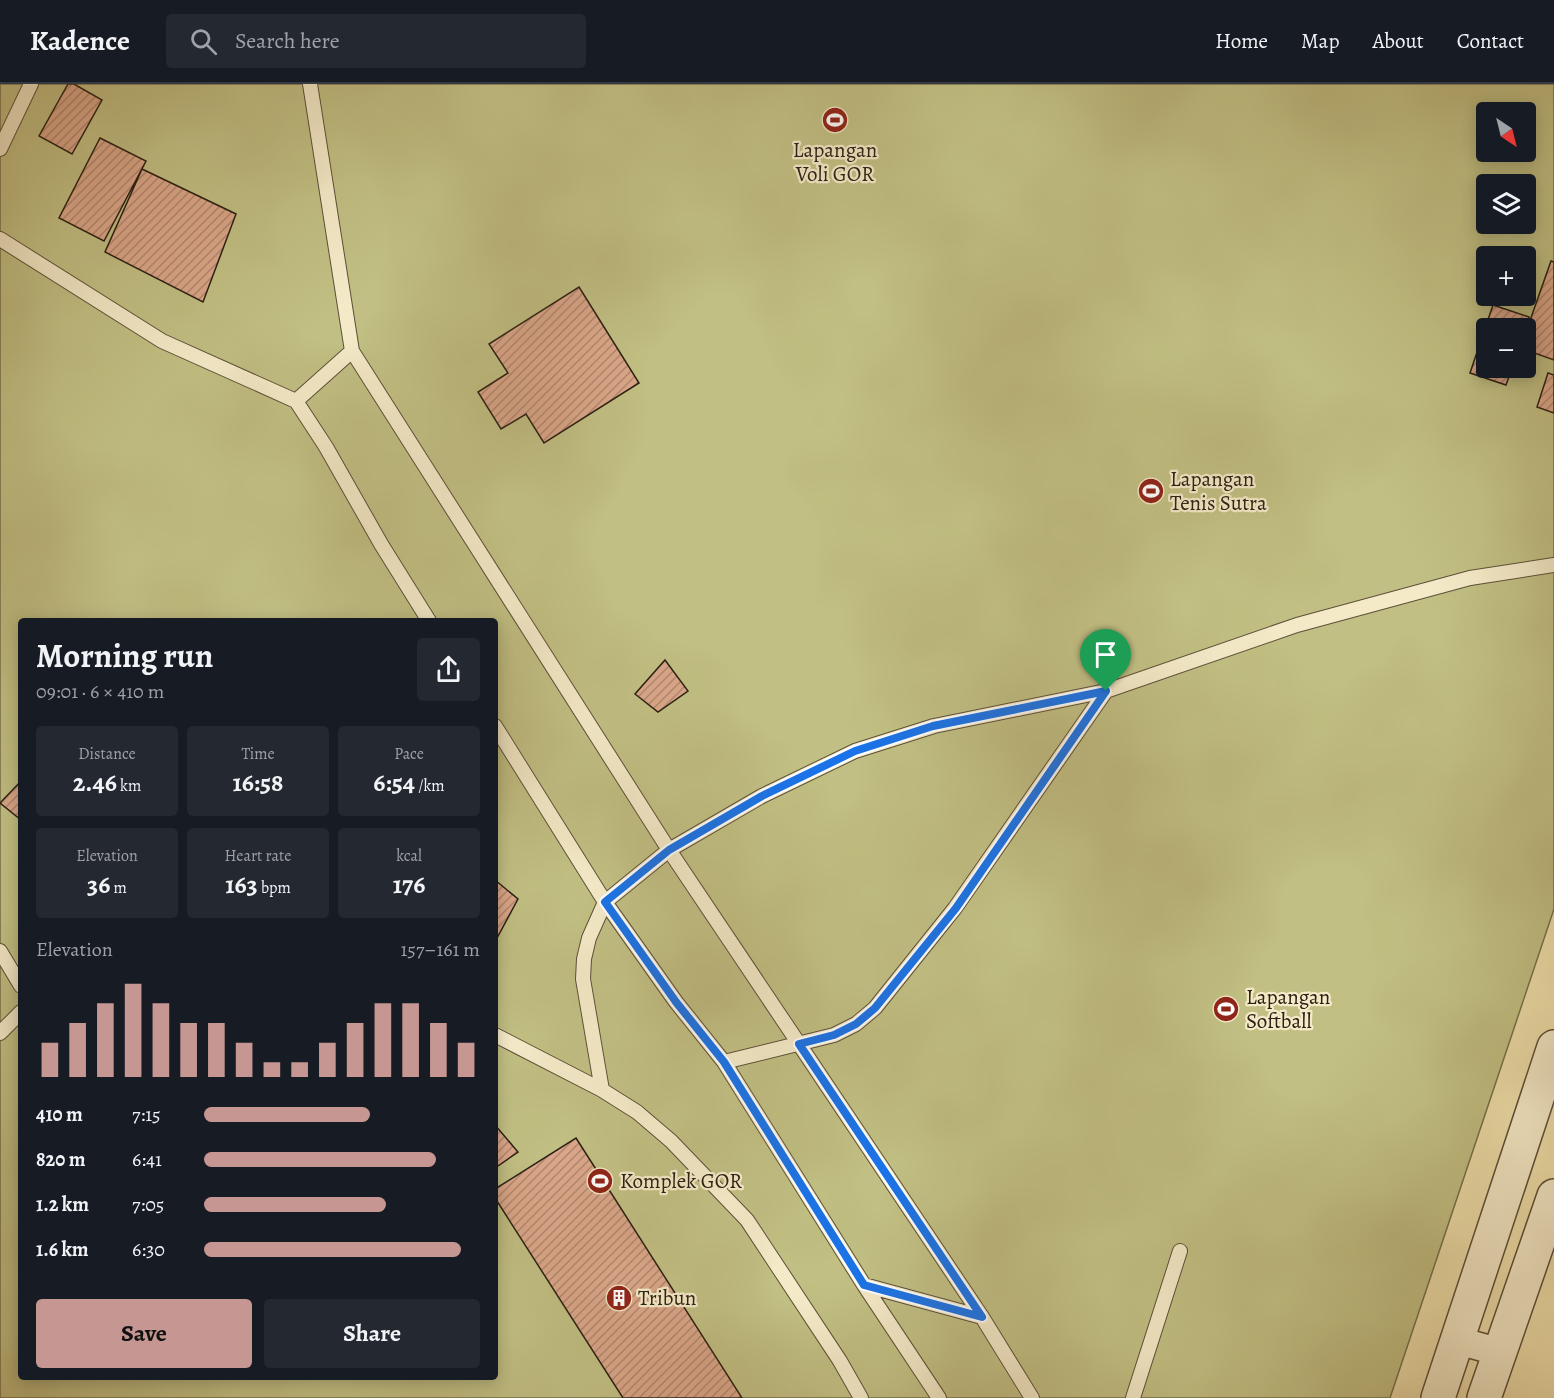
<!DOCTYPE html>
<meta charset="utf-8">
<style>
body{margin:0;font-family:Alegreya,serif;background:#242831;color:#f1f3f6;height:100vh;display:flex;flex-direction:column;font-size:22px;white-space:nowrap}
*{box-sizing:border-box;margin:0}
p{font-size:20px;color:#9ea1a6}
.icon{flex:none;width:33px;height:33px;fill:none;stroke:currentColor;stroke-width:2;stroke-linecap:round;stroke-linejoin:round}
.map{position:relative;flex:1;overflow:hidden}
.details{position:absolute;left:18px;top:534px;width:480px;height:762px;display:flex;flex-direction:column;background:#171b24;border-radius:6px;box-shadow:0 3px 15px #0003}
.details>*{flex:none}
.needle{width:39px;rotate:145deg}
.buttons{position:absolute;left:1476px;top:18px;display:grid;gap:12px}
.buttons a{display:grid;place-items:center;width:60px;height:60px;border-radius:6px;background:#171b24;box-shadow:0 3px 15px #0003;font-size:30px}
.pin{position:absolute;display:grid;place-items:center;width:51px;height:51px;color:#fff;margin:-62px -26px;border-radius:50% 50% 50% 0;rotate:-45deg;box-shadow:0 0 6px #0007}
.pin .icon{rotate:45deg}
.round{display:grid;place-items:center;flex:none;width:63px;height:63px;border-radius:6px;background:#242831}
.overview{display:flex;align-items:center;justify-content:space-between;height:102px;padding:0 18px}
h1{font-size:33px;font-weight:700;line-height:45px}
.metrics{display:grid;grid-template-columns:repeat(3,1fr);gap:9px;height:102px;padding:6px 18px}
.metrics div{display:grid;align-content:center;border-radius:6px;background:#242831;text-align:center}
.metrics b{font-size:26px;font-weight:700}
.metrics small{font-size:16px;font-weight:400}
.metrics p{font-size:16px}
.chart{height:168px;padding:12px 18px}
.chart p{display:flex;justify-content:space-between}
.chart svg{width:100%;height:108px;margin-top:6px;stroke:#c59692;stroke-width:6}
.cta{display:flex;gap:12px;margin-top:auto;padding:12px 18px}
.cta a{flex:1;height:69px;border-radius:6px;background:#c59692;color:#111;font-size:24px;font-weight:700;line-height:69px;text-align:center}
.cta a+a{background:#242831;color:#f1f3f6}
ul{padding:0 18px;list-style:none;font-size:20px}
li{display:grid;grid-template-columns:96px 72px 1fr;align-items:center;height:45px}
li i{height:15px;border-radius:8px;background:#c59692}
header{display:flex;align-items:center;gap:36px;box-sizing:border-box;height:84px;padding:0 30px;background:#171b24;border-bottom:2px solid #363941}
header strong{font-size:28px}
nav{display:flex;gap:33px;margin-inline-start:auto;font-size:21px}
.search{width:420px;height:54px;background:#242831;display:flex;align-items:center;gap:15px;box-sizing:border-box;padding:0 21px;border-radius:6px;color:#9ea1a6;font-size:22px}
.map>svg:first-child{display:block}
</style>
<header>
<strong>Kadence</strong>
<div class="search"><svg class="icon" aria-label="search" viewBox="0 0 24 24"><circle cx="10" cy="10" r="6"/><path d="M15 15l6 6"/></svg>Search here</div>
<nav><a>Home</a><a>Map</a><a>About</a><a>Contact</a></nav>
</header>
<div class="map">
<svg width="1554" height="1314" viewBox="0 0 1554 1314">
<defs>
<pattern id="building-hatch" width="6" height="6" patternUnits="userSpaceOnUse" patternTransform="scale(1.5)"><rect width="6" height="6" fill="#daa689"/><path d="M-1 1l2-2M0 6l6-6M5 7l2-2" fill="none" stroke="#b1876f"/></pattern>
</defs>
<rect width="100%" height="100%" fill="#eedfaa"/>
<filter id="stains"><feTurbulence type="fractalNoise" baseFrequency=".00333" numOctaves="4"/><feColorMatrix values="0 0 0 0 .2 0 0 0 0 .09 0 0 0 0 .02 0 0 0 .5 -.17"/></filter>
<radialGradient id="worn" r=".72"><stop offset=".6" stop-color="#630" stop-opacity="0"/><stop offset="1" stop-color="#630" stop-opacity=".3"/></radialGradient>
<path fill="#c1bf83" stroke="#76704b" stroke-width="1.5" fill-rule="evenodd" d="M0 0H1554V825L1390 1314H0ZM1486 28H1526V68H1486ZM1486 100H1526V140H1486ZM1486 172H1526V212H1486ZM1486 244H1526V284H1486ZM21 537H495V1293H21Z"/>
<path fill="url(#building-hatch)" stroke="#2b2013" stroke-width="1.5" d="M68 0H74L102 16 72 70 39 52Z
M100 54 146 77 104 157 59 134Z
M142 85 236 130 203 218 105 168Z
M1551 177 1554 178V276L1526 266V248Z
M579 203 639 299 544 359 526 330 501 345 478 308 508 289 489 260Z
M1493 221 1529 233 1525 244H1486V284H1512L1506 301 1470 289Z
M1548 289 1554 291V329L1537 323Z
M665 576 688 607 658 628 635 610Z
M21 697V736L0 719Z
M495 796 518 815 497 854 495 852Z
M495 1041 518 1068 495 1084Z
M576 1054 742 1314H623L495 1114V1105Z"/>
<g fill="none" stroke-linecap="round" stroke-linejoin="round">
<g stroke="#5c5039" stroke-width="16">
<path id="service" d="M310 0 352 267 669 766 982 1233 1032 1314
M0 65 31 0
M0 155 162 257 296 317 326 363 381 460 429 537
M296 317 352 267
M495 642 605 818 676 918 724 978 864 1201 939 1314
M0 867 21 902
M0 949 21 928
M495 951 602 1006 637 1028 671 1057 747 1136 840 1277 861 1314
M724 978 834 951 856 940 875 924 955 824 1106 607
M602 1006 583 895 584 875 589 854 605 818 669 766 762 712 855 667 934 642 1106 607 1297 541 1470 494 1554 481
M864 1201 982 1233
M1133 1314 1180 1167"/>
</g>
<g stroke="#5c5039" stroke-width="30">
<path id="minor" d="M1456 1256 1499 1268"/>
</g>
<g stroke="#5c5039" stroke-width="36">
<path id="tertiary" d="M1438 1314 1554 963
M1484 1314 1554 1112"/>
</g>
<use href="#service" stroke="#f4eac8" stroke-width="14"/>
<use href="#minor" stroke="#f4eac8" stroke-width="27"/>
<use href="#tertiary" stroke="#f4eac8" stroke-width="33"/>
</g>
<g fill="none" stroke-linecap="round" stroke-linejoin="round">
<g stroke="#fff" stroke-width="12">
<path id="route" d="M1106 607 956 824 875 924 856 940 834 951 799 960 982 1233 864 1201 724 978 676 918 605 818 669 766 762 712 855 667 933 642Z"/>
</g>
<use href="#route" stroke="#1a73e8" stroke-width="8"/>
</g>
<defs>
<g id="stadium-disc" transform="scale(1.35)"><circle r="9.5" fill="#8f2418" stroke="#f4eac8"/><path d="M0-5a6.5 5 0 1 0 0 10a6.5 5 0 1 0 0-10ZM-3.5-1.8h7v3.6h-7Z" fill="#fff"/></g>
<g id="building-disc" transform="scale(1.35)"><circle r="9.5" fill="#8f2418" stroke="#f4eac8"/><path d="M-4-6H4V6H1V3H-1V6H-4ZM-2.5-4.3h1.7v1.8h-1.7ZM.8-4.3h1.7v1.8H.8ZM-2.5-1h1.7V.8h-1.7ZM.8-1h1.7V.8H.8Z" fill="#fff"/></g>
</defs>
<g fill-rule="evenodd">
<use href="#stadium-disc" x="835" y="36"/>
<use href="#stadium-disc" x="1151" y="407"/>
<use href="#stadium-disc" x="1226" y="925"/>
<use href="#stadium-disc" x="600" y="1097"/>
<use href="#building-disc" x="619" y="1214"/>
</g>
<g text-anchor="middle" stroke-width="4.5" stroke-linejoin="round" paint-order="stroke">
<g font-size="21" fill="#2b2013" stroke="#f4eac8" text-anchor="start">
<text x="835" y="73" text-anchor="middle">Lapangan<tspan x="835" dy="24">Voli GOR</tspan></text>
<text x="1170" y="402">Lapangan<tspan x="1170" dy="24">Tenis Sutra</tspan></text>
<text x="1246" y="920">Lapangan<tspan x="1246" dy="24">Softball</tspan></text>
<text x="620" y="1104">Komplek GOR</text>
<text x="638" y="1221">Tribun</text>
</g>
</g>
<rect width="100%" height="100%" filter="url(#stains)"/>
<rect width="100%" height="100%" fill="url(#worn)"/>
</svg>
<div class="buttons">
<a><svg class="needle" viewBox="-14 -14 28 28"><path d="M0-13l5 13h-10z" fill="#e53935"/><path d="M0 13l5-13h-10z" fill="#9ea1a6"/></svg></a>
<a><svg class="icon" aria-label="layers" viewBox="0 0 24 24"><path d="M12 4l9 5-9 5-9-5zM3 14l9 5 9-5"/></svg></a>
<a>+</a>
<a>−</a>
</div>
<div class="pin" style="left:1106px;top:607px;background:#1e9e55"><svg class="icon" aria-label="arrive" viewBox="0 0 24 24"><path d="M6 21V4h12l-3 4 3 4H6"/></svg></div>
<section class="details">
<div class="overview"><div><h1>Morning run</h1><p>09:01 · 6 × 410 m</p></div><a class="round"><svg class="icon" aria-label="share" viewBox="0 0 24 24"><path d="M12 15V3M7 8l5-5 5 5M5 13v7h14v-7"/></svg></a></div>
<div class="metrics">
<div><p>Distance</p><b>2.46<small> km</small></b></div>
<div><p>Time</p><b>16:58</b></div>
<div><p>Pace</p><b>6:54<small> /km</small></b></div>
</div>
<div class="metrics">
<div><p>Elevation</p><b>36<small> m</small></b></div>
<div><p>Heart rate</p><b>163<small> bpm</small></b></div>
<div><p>kcal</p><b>176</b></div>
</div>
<div class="chart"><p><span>Elevation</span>157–161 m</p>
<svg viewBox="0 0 160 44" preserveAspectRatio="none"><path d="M5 44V30M15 44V22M25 44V14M35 44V6M45 44V14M55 44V22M65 44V22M75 44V30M85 44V38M95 44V38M105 44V30M115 44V22M125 44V14M135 44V14M145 44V22M155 44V30"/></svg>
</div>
<ul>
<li><b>410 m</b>7:15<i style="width:60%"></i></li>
<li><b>820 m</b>6:41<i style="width:84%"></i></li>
<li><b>1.2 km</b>7:05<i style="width:66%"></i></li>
<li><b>1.6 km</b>6:30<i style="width:93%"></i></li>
</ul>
<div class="cta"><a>Save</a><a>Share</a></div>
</section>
</div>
